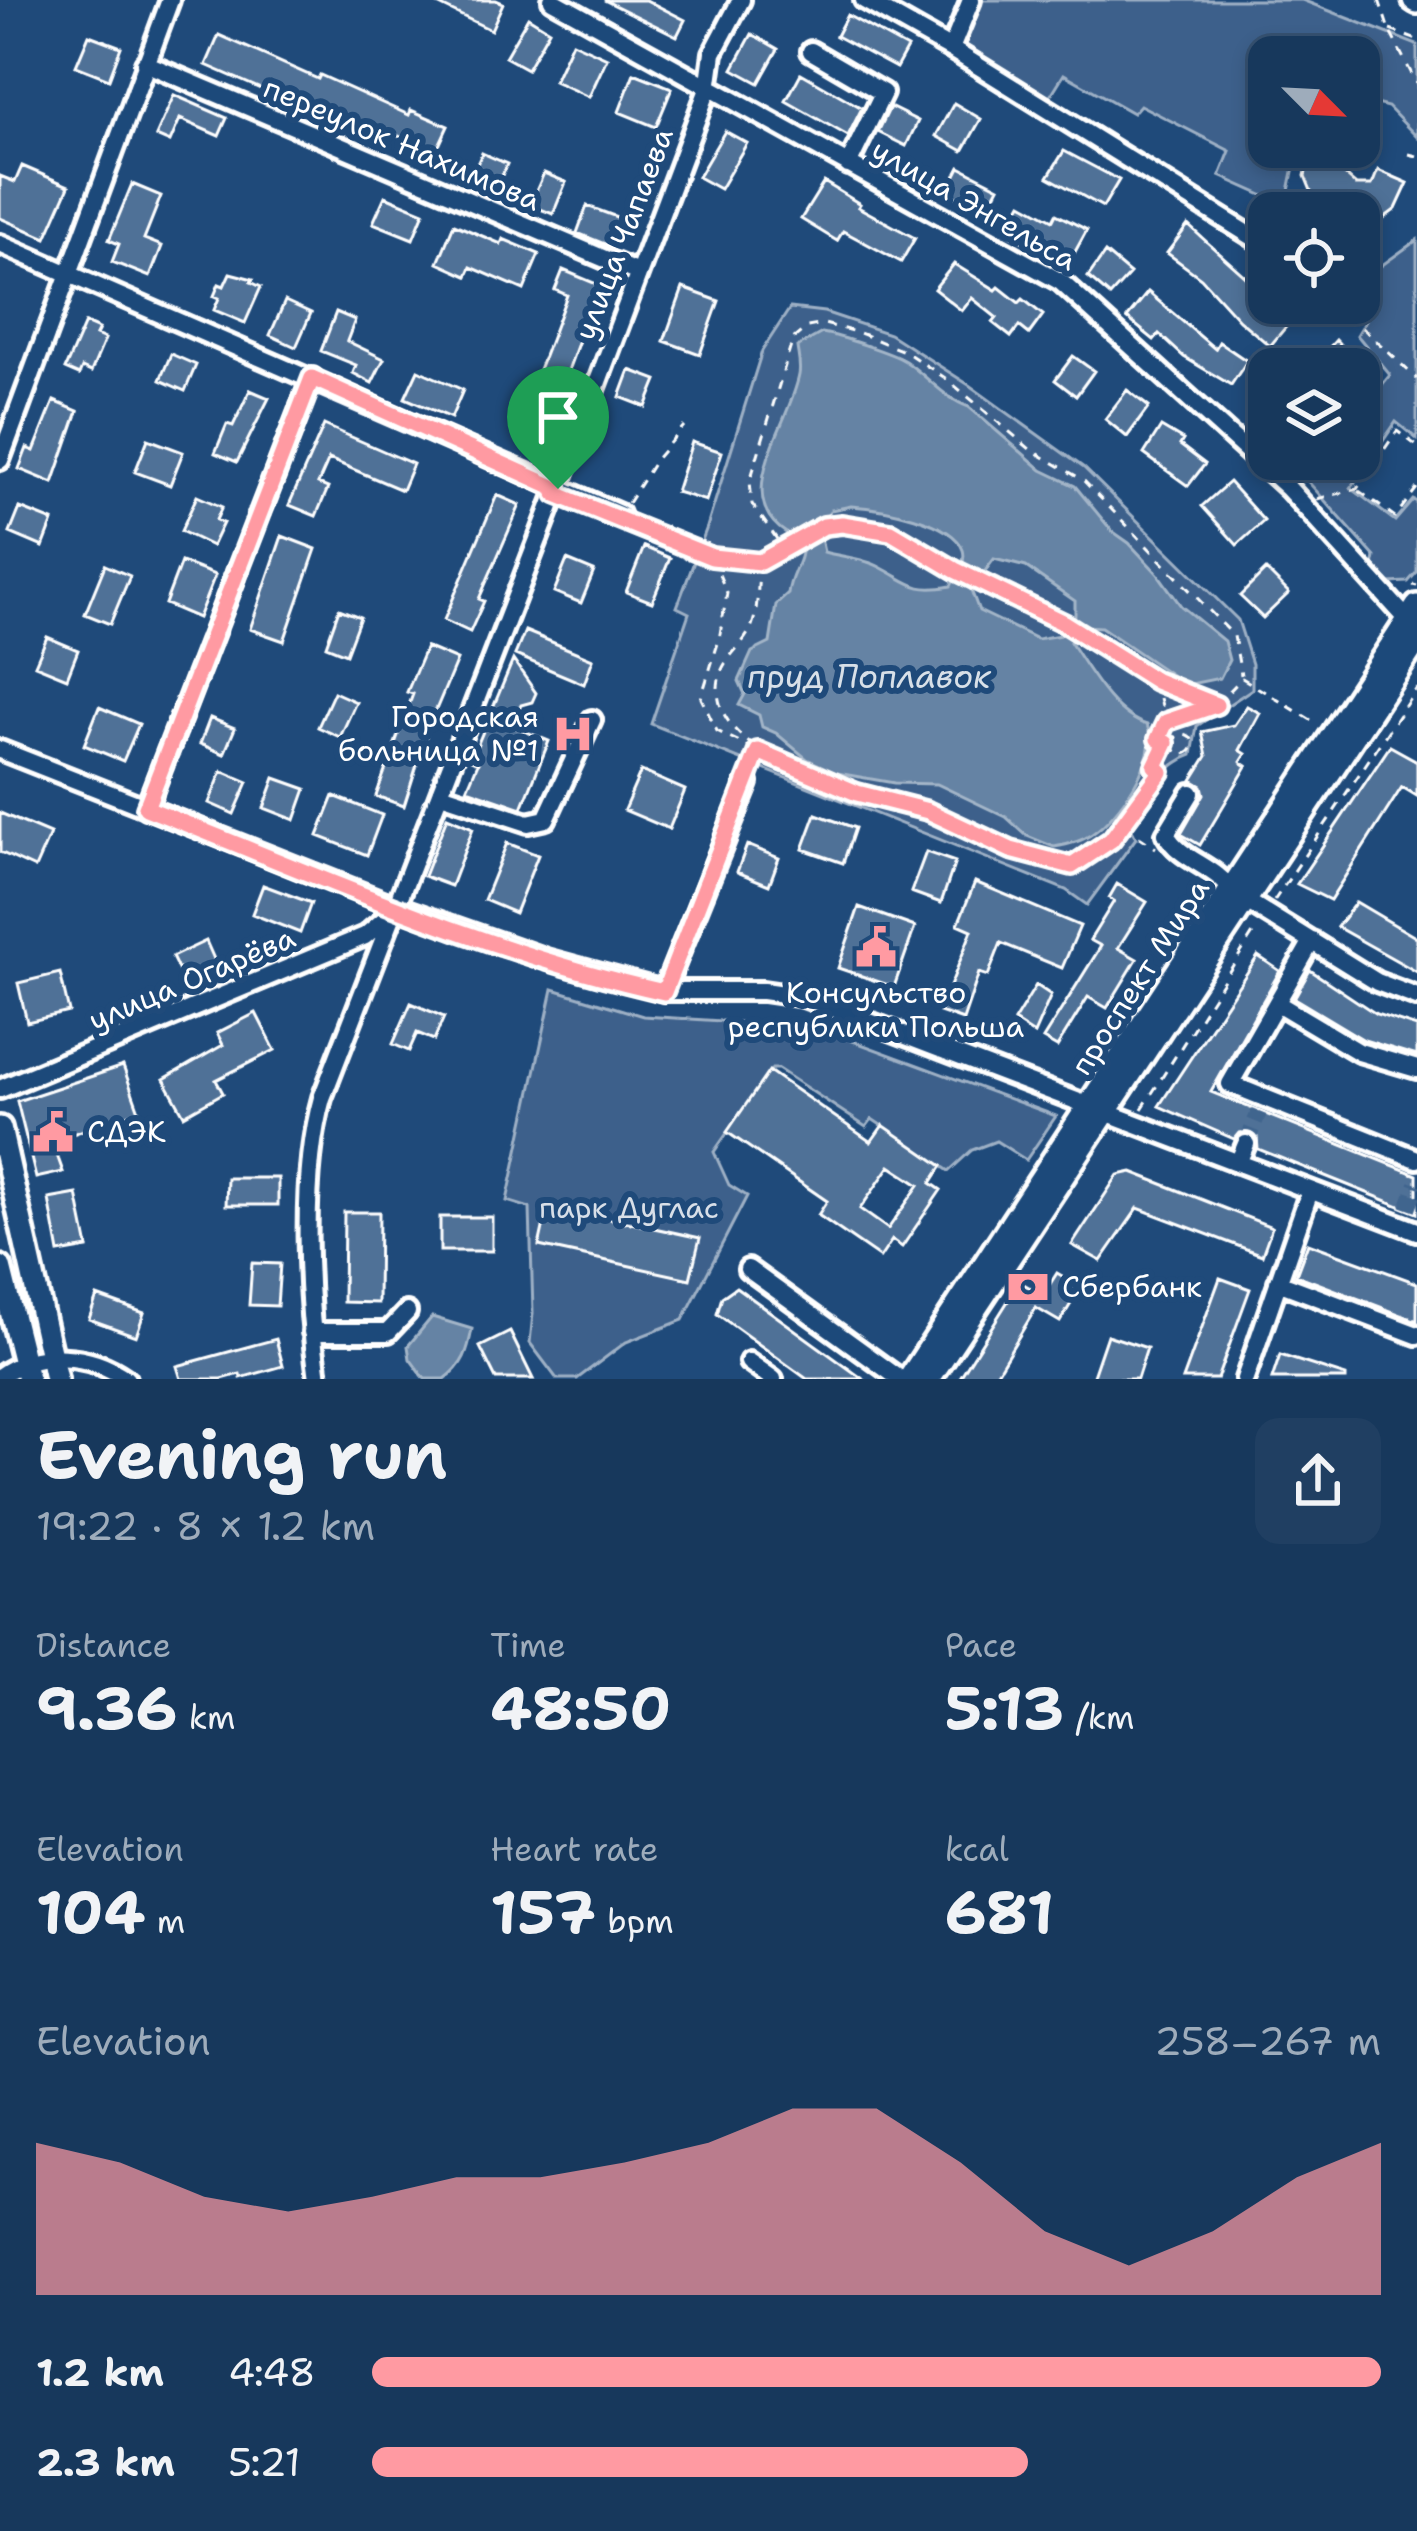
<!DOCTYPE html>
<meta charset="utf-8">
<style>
body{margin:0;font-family:"Shantell Sans",sans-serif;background:#203f62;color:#f1f3f6;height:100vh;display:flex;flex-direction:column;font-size:45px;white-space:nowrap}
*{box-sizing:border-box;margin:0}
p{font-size:39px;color:#9eacbb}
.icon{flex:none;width:66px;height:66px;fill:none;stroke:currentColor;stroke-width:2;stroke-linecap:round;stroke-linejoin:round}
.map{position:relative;height:1379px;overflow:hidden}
.drawer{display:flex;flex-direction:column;background:#17385c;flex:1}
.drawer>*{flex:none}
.needle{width:78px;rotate:114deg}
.tools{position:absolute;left:1248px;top:36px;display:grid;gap:24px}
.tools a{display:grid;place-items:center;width:132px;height:132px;border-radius:24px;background:#17385c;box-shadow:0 6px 18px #0003,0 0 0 3px #365272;font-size:60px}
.pin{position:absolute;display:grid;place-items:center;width:102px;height:102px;color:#fff;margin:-123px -51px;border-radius:50% 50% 50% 0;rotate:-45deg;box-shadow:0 0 12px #0007}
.pin .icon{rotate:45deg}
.round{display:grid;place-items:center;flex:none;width:126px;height:126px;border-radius:24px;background:#203f62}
.summary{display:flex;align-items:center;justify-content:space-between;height:204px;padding:0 36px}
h1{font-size:66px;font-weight:700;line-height:90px}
.figures{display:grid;grid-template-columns:repeat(3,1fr);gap:18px;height:204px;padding:12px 36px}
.figures div{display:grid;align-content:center}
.figures b{font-size:60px;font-weight:700}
.figures small{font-size:33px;font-weight:400}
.figures p{font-size:33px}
.chart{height:336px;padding:24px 36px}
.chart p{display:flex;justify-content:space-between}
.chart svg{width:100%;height:216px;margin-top:12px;fill:#ff9aa2;opacity:.7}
ul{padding:0 36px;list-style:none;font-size:39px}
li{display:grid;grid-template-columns:192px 144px 1fr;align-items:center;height:90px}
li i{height:30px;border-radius:15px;background:#ff9aa2}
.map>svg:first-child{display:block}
</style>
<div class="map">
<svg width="1417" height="1379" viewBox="0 0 1417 1379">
<rect width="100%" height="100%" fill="#1f4a7a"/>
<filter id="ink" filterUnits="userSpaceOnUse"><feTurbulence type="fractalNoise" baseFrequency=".00833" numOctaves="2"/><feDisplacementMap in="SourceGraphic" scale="24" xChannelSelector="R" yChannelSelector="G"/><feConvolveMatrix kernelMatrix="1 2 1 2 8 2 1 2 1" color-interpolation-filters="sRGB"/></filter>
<g filter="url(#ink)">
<path fill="#3c618b" stroke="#9eb0c5" stroke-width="3" d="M978 0H1302L1417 45V137L1388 107 1359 100V57H1269V147H1298L1288 196 1276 201 1220 176 1230 151 1140 105 1133 113 1064 74 1049 98 959 49Z
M1417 240V439L1396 422 1351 488 1395 521 1413 500 1417 502V572L1408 582 1389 583 1373 567 1375 557 1303 476 1318 459H1359V413L1390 375 1357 335 1366 320 1349 303H1359V269L1378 268Z
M790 308 824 312 890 334 969 385 1084 468 1238 620 1252 664V689L1197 726 1192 755C1160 766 1146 799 1131 828L1136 838 1087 905 1066 890 651 724 689 613 677 607 707 527 762 351Z
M553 989 643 1016 815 1027 1056 1116 1026 1160 996 1141 972 1150 949 1171 872 1119 866 1127 778 1069H772L714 1152 729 1185 747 1196 683 1320 626 1342 577 1379H557L530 1343 533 1313 530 1208 507 1201Z"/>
<path fill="#6583a4" stroke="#a3b5c8" stroke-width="3" fill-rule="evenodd" d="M822 333C840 336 892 353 905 361 928 377 944 398 969 407L1042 470 1075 486 1112 531 1129 543 1158 574 1181 606 1224 641 1229 660 1220 678 1186 685 1101 627 1086 626 1070 642C1089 670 1113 715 1147 725 1161 757 1118 817 1092 834 1081 842 1067 845 1054 847L1027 836 1006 817 937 784 894 783 837 773 807 759 776 733 762 727 759 715 739 705 745 694 739 681 752 652 770 643 776 605 788 594C790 573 803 563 802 541 720 508 788 431 799 375 801 366 798 356 797 347ZM851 506C879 508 953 520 963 550 967 562 956 576 951 586 914 593 911 583 880 567 864 558 842 557 824 552L819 530 831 510ZM994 559 1026 567 1075 601V615L1060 635 1037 639 979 611 971 590Z
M432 1317 472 1329C468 1351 464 1365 445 1379H425L410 1359 408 1346Z"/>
<path fill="#507197" stroke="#fff" stroke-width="3" fill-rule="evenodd" d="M429 0H496L503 3 491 30Z
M604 0H646L685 20 677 36Z
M847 15 907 48 896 68 836 36Z
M528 17 549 30 527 69 505 57Z
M752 34 778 49 759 83 733 69Z
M89 35 121 47 109 79 76 66Z
M219 35 318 79 320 75 409 115 411 110 448 126 436 152 382 129 380 134 291 94 288 101 206 65Z
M572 42 607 58 589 97 554 81Z
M634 73 672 88 656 127 619 112Z
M801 73 862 108 848 136 786 101Z
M174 95 227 118 219 136 180 119 170 142 156 136Z
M954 103 981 119 963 151 936 136Z
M890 107 918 121 906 146 878 132Z
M725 131 747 143 720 189 698 177Z
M1312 147 1346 155 1341 172 1356 185H1372L1378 170 1408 183 1396 209 1380 221 1359 219V213H1322L1325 206 1312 193 1305 176Z
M1064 151 1119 180 1103 207 1048 177Z
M482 153 507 164 495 191 470 180Z
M22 166 69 186 46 238 0 218V176L15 182Z
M960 167 999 187 986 212 947 192Z
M544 173 566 182 553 214 530 205Z
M824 182 860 204 858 207 915 238 901 262 843 231 837 241 801 219Z
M132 184 161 196 144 239 162 246 150 277 112 262 119 244 109 240Z
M385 196 424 212 413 239 373 223Z
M1022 203 1053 220 1056 214 1087 230 1070 261 1024 237 1022 241 1006 232Z
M587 206 622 219 612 247 577 233Z
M454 224 501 244 503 239 539 254 524 290 471 267 467 276 438 263Z
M1188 225 1269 298V303H1282L1296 315 1270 346 1239 320 1201 278 1167 253Z
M1105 253 1130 274 1110 296 1088 277Z
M954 264 996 290 999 287 1019 303 1023 299 1043 315 1029 334 1019 326 1011 337 993 323 997 318 972 298 962 311 934 289Z
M563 270 599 285 557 401 531 391 567 295 555 290Z
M230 273 253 279 251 282 261 287 245 323 214 310 219 298 214 296 219 284 224 286Z
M683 288 719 301 700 354 664 341Z
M1148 292 1215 349 1219 342 1247 361 1231 385 1184 357 1159 334 1154 340 1127 318Z
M285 301 311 313 296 347 270 335Z
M336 312 355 320 347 341 384 359 372 383 353 373 356 365 321 351Z
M85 323 99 329 96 335 105 339 91 372 82 368 79 375 65 369Z
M1336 340 1363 369H1310Z
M171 354 196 365 185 391 160 380Z
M1073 356 1094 371 1076 396 1055 380Z
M418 370 463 390 451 418 405 398Z
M630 370 657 380 646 407 620 397Z
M250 390 269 398 237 462 215 453 227 424 233 426Z
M1127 390 1149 407 1127 437 1105 419Z
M54 401 78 411 53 483 19 469 27 448 34 451Z
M324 425 413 464 402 490 329 459 318 484 328 488 316 516 289 505Z
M1161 427 1183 440 1180 445 1205 464 1188 486 1144 454Z
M148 439 183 452 170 485 135 472Z
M692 442 722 452 706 501 676 492Z
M1229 482 1264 521 1237 545 1202 506Z
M497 495 520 505 479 599 484 601 470 632 444 620Z
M197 496 222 507 216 520 223 523 212 546 181 531Z
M20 508 53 521 43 547 10 533Z
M282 536 316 549 284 641 250 629Z
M644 547 670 558 652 602 626 592Z
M567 560 594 571 581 603 554 592Z
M181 562 215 575 198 618 165 604Z
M105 565 130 576 110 624 85 614Z
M1266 570 1289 593 1263 618 1240 596Z
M339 609 360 617 346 654 326 646Z
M525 631 593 659 584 684 515 655Z
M47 637 78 650 67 678 35 665Z
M426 647 457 660 430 724 404 806 376 796 413 694 407 692Z
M513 660 536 693 532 702 521 705 512 726 549 741 522 808 467 789 478 763 471 760Z
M334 692 356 702 340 737 318 727Z
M1247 706 1260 713 1240 750 1246 754 1241 762 1247 766 1200 845 1181 834 1204 794 1202 786 1192 780 1207 756 1202 732 1234 725Z
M99 707 139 724 123 761 84 745Z
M210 718 235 728 224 754 200 744Z
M1390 746 1417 761V796L1402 787 1330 900 1297 884Z
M222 771 248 782 234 814 209 803Z
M641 771 685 790 669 829 624 810Z
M275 778 306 789 295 820 264 808Z
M334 796 382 815 367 855 318 836Z
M0 813 50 834 35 868 0 852Z
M816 814 855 828 843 863 803 849Z
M447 817 473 828 451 886 424 876Z
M507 843 538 855 515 913 484 900Z
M747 845 779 858 769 885 737 872Z
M926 852 955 862 941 903 911 892Z
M975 882 1080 926 1062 968 1001 943 988 976 979 973 963 1020 940 1012 972 930 958 924Z
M1117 884 1147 902 1118 948 1137 959 1107 1008 1088 997 1057 1047 1043 1039 1101 946 1090 940 1114 901 1109 898Z
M263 885 311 903 300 933 252 914Z
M1356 902 1417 938V972L1337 927Z
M859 907 915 927 894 987 838 968Z
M206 941 217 966 184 982 172 957Z
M1258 956 1280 971 1211 1092 1417 1175V1213L1258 1149 1257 1137 1250 1132 1239 1133 1234 1139 1159 1106Z
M1310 970 1376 1014 1417 1027V1056L1364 1040 1294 998Z
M60 973 69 1012 27 1022 18 983Z
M1036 985 1051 995 1034 1034 1014 1021Z
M411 1003 444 1017 434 1040 417 1033 409 1051 393 1044Z
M256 1013 275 1050 216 1080 223 1093 184 1115 164 1079 223 1045 217 1033Z
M123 1066 139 1111 52 1141 63 1172 36 1178 17 1101Z
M769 1071 871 1142 883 1125 942 1166 931 1183 941 1190 902 1247 892 1240 880 1258 818 1215 827 1201 727 1132ZM890 1166 919 1185 888 1229 860 1209Z
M1132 1172 1272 1227 1262 1255 1138 1208 1101 1261 1072 1245 1118 1175Z
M227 1178H278V1205H226Z
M77 1194 88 1248 59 1253 49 1199Z
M548 1205 700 1238 690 1279 539 1246Z
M344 1212H379L378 1303 343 1302Z
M440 1217H492V1251H440Z
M1308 1243 1417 1283V1321L1296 1275Z
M252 1263 280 1264 277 1306 249 1305Z
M1057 1273 1081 1287 1060 1322 1036 1308 993 1379H959L1020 1282 1043 1295Z
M1220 1278 1250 1289 1217 1379H1183Z
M736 1287 863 1379H807L717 1314 722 1297Z
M97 1296 144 1313 136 1336 89 1319Z
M510 1332 533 1379H496L480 1347Z
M1107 1335 1147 1348 1137 1379H1092Z
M276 1339 283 1366 241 1378 240 1374 222 1379H181L177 1366Z
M1280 1355 1346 1376V1379H1272Z"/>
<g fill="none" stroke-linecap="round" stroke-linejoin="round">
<path stroke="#41658e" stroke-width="16" stroke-dasharray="16 8" stroke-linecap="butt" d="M1246 1144 1259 1112
M1408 1209 1417 1184"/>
<g stroke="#fff" stroke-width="26">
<path id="minor" d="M552 0 1061 282 1288 488 1417 630
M864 0 951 49 1269 247
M951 49 971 0
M811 51 883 93 848 165
M145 63 638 273
M0 244 619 514
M0 460 170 0
M0 750 398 907 546 959 664 991H763L804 997 1417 1231
M1191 793 1166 834C1180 861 1216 865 1232 892L1377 982 1417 997
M441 794 528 823 546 819 592 720
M146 808 312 378
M1312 941 1230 1084 1417 1159
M664 991 748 783
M1277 1003 1359 1052 1417 1069
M0 1089 365 936 393 912
M1238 1163 1246 1144
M748 1269 900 1379
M1278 1282 1417 1335
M312 1332H388L407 1312
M749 1362 773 1379
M0 1376C38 1349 90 1353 126 1379
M318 1379C307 1299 300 1176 322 1098L556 493 708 89 713 53 741 0
M1245 1379 1310 1191"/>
</g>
<g stroke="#fff" stroke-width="30">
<path id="major" d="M1414 0 1417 2
M0 1128 56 1379
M0 1267 28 1379
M909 1379 1417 606
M929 1379 1417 641"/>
</g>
<path stroke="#fff" stroke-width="3" stroke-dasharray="9 9" stroke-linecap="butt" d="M1379 0 1389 30 1417 84
M1390 30 1417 40
M1409 154 1417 156
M1336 303 1417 379
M1359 491 1395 517 1417 488
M1317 499 1357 489 1397 431 1417 446
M628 503 656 459 684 426
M630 524 712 557 760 562 823 526 842 524 891 533 955 570 1064 623 1155 681 1216 705 1242 678 1316 723
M794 541 779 542 752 504 750 481 793 339 807 327 824 324 860 333 906 352 948 380 1030 449 1083 480 1234 636 1241 675
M712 558 727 593 719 640 701 698 717 731 758 751 752 770
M760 564C757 582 759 611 751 628 740 652 717 659 718 692 722 765 871 793 925 810 954 819 981 837 1009 849 1029 857 1051 861 1071 866L1111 840 1161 772 1155 766 1166 743 1158 739 1166 722 1156 682
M1413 585 1417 586
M1168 721 1216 705
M1173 744a10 10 0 1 1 20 0a10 10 0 1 1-20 0Z
M1124 827 1156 848
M1274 901 1417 688
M1142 1109 1256 929"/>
<use href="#minor" stroke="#1f4a7a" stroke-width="16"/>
<use href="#major" stroke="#1f4a7a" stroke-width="21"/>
</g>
</g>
<g fill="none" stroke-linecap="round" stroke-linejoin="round" filter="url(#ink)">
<g stroke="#fff" stroke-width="24">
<path id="route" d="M312 378 558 489 556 494 712 557 760 562 824 526 842 524 891 532 955 570 1064 623 1156 681 1216 705 1166 722 1158 739 1166 743 1155 766 1161 772 1111 840 1072 866 1011 850 928 811 857 793 758 751 664 992C486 953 315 874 146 808Z"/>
</g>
<use href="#route" stroke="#ff9aa2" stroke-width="15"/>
</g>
<defs>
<g id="hospital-bare" transform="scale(3.24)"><path d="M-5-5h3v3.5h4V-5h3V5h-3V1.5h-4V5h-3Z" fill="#ff9aa2" stroke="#1f4a7a" stroke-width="2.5" paint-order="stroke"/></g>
<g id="civic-bare" transform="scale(3.24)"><path d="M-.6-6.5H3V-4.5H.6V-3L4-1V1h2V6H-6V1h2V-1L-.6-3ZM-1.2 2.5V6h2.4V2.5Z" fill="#ff9aa2" stroke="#1f4a7a" stroke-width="2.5" paint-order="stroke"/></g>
<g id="bank-bare" transform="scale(3.24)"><path d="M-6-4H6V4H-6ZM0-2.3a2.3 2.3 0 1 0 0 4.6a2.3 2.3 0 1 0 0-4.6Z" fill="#ff9aa2" stroke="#1f4a7a" stroke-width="2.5" paint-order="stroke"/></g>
</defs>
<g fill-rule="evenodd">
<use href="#hospital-bare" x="573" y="734"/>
<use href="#civic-bare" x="876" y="947"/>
<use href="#civic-bare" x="53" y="1132"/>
<use href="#bank-bare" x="1028" y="1287"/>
</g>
<g text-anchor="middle" stroke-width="12" stroke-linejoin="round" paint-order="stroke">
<g font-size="30" fill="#fff" stroke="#1f4a7a">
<text transform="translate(402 144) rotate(23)" y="10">переулок Нахимова</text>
<text transform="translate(974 205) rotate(30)" y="10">улица Энгельса</text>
<text transform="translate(624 234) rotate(-69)" y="10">улица Чапаева</text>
<text transform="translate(1140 977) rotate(-57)" y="10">проспект Мира</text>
<text transform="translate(192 979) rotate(-23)" y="10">улица Огарёва</text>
</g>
<g font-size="30" fill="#fff" stroke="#1f4a7a" text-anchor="start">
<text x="539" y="727" text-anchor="end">Городская<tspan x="539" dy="34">больница №1</tspan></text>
<text x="876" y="1003" text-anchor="middle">Консульство<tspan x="876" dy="34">республики Польша</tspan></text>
<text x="87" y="1142">СДЭК</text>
<text x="1062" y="1297">Сбербанк</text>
</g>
<g font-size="30" fill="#d8dfe8" stroke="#1f4a7a">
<text x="629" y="1218">парк Дуглас</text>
</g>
<g font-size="33" font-style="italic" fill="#d8e0e8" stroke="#1f4a7a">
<text x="869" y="688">пруд Поплавок</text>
</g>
</g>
</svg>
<div class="tools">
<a><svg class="needle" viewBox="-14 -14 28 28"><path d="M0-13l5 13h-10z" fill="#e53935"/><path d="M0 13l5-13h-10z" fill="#9eacbb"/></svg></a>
<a><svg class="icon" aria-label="locate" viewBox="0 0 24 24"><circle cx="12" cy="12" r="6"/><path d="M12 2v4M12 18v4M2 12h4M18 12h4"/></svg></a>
<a><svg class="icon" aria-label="layers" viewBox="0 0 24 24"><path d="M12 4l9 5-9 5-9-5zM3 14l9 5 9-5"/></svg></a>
</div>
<div class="pin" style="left:558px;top:489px;background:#1e9e55"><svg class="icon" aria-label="arrive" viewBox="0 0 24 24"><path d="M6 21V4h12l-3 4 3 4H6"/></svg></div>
</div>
<section class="drawer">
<div class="summary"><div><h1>Evening run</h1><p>19:22 · 8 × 1.2 km</p></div><a class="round"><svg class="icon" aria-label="share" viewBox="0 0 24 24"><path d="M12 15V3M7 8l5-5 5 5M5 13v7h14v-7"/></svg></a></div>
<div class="figures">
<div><p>Distance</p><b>9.36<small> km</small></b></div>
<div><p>Time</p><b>48:50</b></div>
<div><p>Pace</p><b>5:13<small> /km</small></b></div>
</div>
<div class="figures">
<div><p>Elevation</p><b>104<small> m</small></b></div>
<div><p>Heart rate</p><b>157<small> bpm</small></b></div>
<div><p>kcal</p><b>681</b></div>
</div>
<div class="chart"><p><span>Elevation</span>258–267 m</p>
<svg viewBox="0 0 160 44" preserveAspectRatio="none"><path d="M0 44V13L10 17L20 24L30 27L40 24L50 20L60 20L70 17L80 13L90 6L100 6L110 17L120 31L130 38L140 31L150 20L160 13V44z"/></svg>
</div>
<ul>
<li><b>1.2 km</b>4:48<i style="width:100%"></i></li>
<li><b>2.3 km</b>5:21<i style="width:65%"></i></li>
</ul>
</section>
